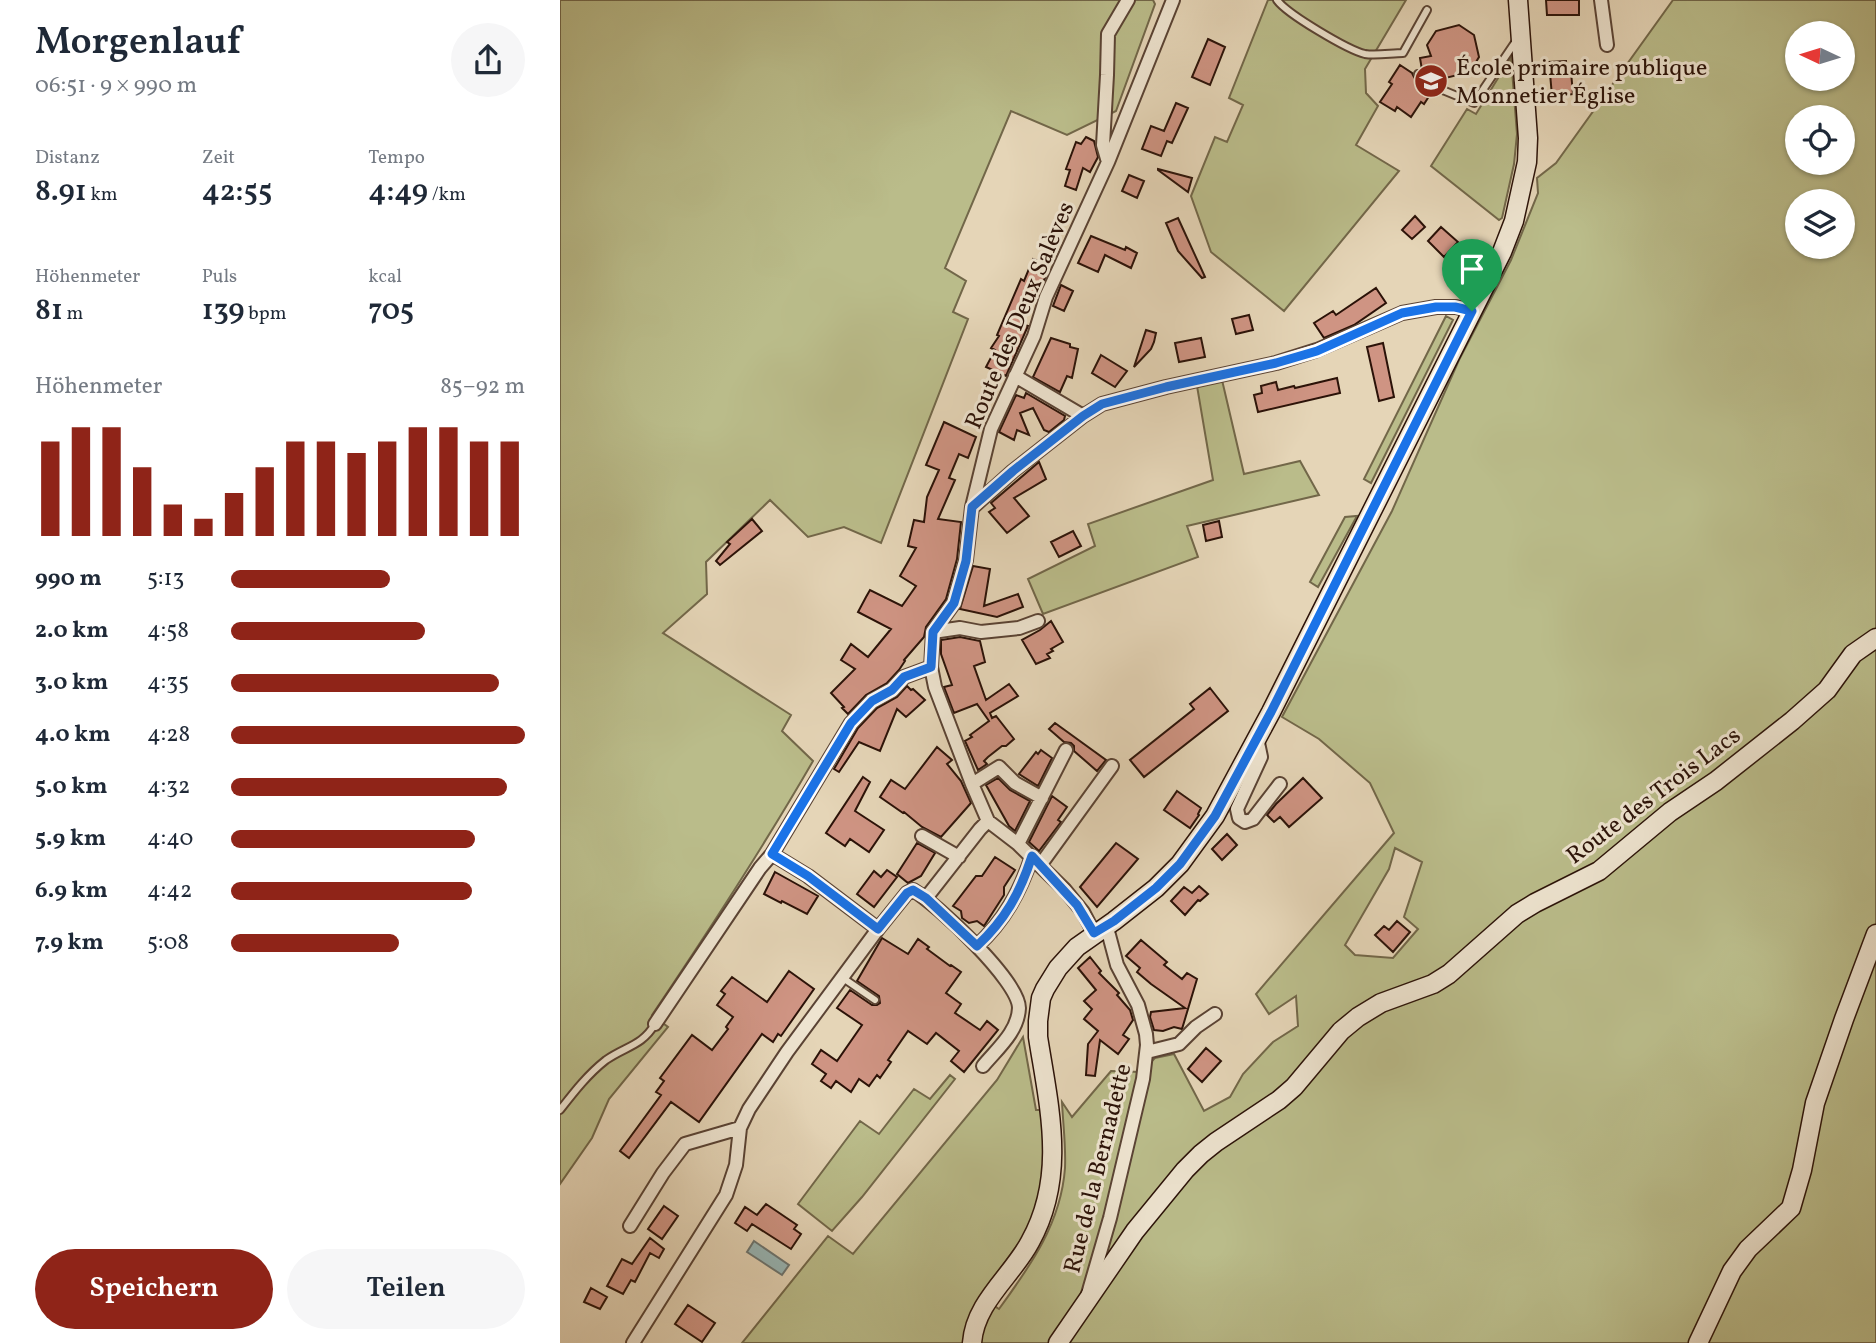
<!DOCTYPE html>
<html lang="de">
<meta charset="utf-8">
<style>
body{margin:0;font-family:Vollkorn,serif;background:#f6f6f7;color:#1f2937;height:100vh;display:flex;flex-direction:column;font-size:26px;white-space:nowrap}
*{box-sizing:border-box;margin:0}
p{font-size:23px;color:#747a83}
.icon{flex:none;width:38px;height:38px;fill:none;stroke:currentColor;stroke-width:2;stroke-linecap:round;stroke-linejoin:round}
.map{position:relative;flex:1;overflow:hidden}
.panel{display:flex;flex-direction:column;background:#fff;width:560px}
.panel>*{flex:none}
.needle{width:46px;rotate:274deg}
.controls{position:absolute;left:1225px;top:21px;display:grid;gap:14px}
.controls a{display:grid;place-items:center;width:70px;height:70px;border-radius:50%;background:#fff;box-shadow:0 2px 5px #0004;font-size:35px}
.pin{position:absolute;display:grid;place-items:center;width:60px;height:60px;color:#fff;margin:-72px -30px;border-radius:50% 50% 50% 0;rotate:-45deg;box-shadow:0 0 7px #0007}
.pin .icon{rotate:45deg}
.round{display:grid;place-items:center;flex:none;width:74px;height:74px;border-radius:37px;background:#f6f6f7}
.head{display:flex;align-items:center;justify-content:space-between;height:119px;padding:0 35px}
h1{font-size:38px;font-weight:600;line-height:52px}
.figures{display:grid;grid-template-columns:repeat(3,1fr);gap:10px;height:119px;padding:7px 35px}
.figures div{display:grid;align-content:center}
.figures b{font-size:30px;font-weight:600}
.figures small{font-size:19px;font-weight:400}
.figures p{font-size:19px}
.chart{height:196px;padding:14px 35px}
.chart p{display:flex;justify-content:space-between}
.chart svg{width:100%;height:126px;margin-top:7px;stroke:#8f2418;stroke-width:6}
.primary-button{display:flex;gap:14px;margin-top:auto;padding:14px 35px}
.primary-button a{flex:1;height:80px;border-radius:42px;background:#8f2418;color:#fff;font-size:28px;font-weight:600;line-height:80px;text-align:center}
.primary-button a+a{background:#f6f6f7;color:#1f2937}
ul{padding:0 35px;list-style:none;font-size:23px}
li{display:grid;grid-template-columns:112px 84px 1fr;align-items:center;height:52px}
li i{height:18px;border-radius:9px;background:#8f2418}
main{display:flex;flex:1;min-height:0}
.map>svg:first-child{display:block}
</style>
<main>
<section class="panel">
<div class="head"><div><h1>Morgenlauf</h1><p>06:51 · 9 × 990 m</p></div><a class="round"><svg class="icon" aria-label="share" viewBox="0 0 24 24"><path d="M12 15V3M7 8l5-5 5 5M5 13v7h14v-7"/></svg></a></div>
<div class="figures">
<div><p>Distanz</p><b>8.91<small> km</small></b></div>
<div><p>Zeit</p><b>42:55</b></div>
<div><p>Tempo</p><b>4:49<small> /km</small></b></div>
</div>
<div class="figures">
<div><p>Höhenmeter</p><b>81<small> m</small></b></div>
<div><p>Puls</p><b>139<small> bpm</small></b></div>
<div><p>kcal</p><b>705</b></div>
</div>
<div class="chart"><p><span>Höhenmeter</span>85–92 m</p>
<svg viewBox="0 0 160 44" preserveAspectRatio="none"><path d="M5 44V11M15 44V6M25 44V6M35 44V20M45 44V33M55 44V38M65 44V29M75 44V20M85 44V11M95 44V11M105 44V15M115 44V11M125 44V6M135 44V6M145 44V11M155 44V11"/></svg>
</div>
<ul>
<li><b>990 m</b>5:13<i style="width:54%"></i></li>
<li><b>2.0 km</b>4:58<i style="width:66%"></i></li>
<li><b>3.0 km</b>4:35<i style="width:91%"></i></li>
<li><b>4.0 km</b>4:28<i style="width:100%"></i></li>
<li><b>5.0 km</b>4:32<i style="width:94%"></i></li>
<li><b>5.9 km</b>4:40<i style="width:83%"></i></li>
<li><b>6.9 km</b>4:42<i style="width:82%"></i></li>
<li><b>7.9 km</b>5:08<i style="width:57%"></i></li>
</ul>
<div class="primary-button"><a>Speichern</a><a>Teilen</a></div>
</section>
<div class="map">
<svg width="1316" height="1343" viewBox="0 0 1316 1343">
<rect width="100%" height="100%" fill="#e5d5b7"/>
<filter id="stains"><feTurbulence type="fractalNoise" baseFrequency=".00286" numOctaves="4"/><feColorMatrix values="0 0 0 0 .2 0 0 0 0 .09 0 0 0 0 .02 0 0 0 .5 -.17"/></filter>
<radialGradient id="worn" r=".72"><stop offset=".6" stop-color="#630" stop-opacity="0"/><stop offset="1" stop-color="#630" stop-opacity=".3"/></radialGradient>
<path fill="#babc8a" stroke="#726749" stroke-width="2" fill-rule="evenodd" d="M0 0H593L595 4 556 111 507 135 451 111 385 268 406 281 393 312 408 319 321 543 284 527 248 537 210 500 146 562 147 594 103 633 231 715 222 731 253 761C203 848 148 932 92 1015L108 1027 49 1099 32 1138 0 1184Z
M708 0H846L805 69 806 93 818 106 796 145 839 171 724 311 651 252 631 196 655 137 667 142 683 105 669 98Z
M1113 0H1316V1343H182L268 1236 293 1254 437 1080 463 1037 476 1110H483L484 1173 474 1213 462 1239 429 1284 436 1307 439 1309C471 1265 501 1223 505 1168 506 1146 503 1124 502 1102L512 1117 551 1071 581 1072 595 1058 614 1054 644 1111 670 1097 683 1074 713 1042 738 1026 736 996 709 1014 696 994 834 833 810 783 759 739 722 717 832 511 899 360 951 260 978 193 977 178 996 163ZM1237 33H1283V79H1237ZM1237 117H1283V163H1237ZM1237 201H1283V247H1237ZM835 848 862 862 844 917 858 929 833 958 795 955 785 945 829 869Z
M951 57 957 134 954 164 942 218 939 220 871 166 907 109 916 114Z
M886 316 893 320 811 483 804 479Z
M662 380 684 474 740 461 759 495 627 526 638 557 483 614 468 579 535 546 528 524 653 480 637 386Z
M797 516 758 587 750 582 785 517Z
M390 1075 395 1079 302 1197 272 1231 238 1204 300 1121 319 1134 354 1089 370 1099Z"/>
<path fill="#98b7b7" stroke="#6c7571" stroke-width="2" d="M194 1241 229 1265 222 1275 187 1252Z"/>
<path fill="#cf9483" stroke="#2b1208" stroke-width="2" d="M986 0H1019V15H987Z
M899 25 914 35 919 57 910 72 881 79 880 81 862 70 860 58 871 56 867 45 876 31Z
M648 39 665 47 650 85 632 77Z
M1006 61 1007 73 1011 72 1013 94 992 96 989 62Z
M840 65 852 73 855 79 873 90 864 104 861 102 851 117 837 107 835 111 820 102 832 84 829 82Z
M616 103 628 108 612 143 607 141 601 156 582 149 591 126 604 131Z
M526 137 534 141 538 157 530 172 523 168 516 190 505 186 510 170 506 169 516 142 521 144Z
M598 169 632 178 628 192 598 170Z
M569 175 584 181 577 198 562 191Z
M855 216 865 227 852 239 842 230Z
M618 218 645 277 642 278 618 251 606 223Z
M881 227 898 242 884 257 868 241Z
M531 236 565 250 566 247 577 253 571 268 545 255 538 272 518 263Z
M473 259 488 265 483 277 485 278 476 299 472 297 461 324 468 326 446 376 426 367 435 350 431 348 439 336 437 335 461 279 464 281Z
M501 285 513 291 504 311 493 306Z
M816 288 826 303 794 325 764 338 754 323 773 311 776 315Z
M689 315 693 330 676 334 672 319Z
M586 330 596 333 594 342 591 349 574 367Z
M491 338 510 344V347L518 349 512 378 507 376 500 392 473 377Z
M641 338 645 357 619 362 615 343Z
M823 343 834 397 819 401 807 347Z
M541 355 567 371 555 387 532 373Z
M777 378 780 393 698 412 694 395 702 393 701 386 716 382 718 390 734 386 735 388Z
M466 393 505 416 504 420 489 432 484 430 473 408 460 413 469 435 457 430 454 440 439 432 456 395 464 398Z
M384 422 416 437 408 458 399 454 389 478 395 480 378 519 401 522 397 559 386 599 366 627 364 637 344 660 345 661 339 670 327 683 306 695 288 714 282 708 284 707 271 693 295 669 281 660 291 644 308 657 331 629 298 612 306 597 310 590 342 606 356 586 340 576 356 548 348 546 354 520 364 522 367 497 379 470 366 465Z
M479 462 486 479 454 498 469 516 447 533 429 512 435 508 431 503Z
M192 519 202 531 160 565 156 561 170 544 167 542Z
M659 521 662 537 646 541 643 525Z
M513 531 521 546 499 557 491 542Z
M413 566 430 569 424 606 458 594 463 607 437 617 400 609Z
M491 621 503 642 491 649 493 651 487 654 490 658 476 664 462 640 480 630Z
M400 637 420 641 425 662 414 666 426 700 449 684 458 696 430 713 432 718 436 716 454 739 446 746H442L428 757 424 761 427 764 418 770 405 741 412 737 410 735 429 721 417 704 394 713 384 687 392 685 381 654V640Z
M347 686 351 690 353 689 365 700 346 717 337 709 320 751 299 742 279 772 274 769 298 728 317 708 337 697Z
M650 688 668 711 584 777 570 760 634 709 630 704Z
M495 723 546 760 537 771 514 751V746L511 743 504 742 489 729Z
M377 747 392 760 387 764 401 781 411 803 381 837 362 827 344 812 343 813 320 797 331 780 345 789Z
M481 750 492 758 478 786 459 774 476 752 478 754Z
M303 777 310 782 295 811 324 830 309 852 290 839 285 846 266 833Z
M438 778 450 790 470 801 455 831 449 826 426 785Z
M743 778 762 798 729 827 720 817 714 822 707 815 716 804Z
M617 791 641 808 638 814 639 815 630 828 604 810Z
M492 796 507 807 498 820 501 822 479 851 469 842Z
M667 834 677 845 662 860 652 849Z
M357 843 375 853 361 876 348 883 337 874Z
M556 843 578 859 537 907 520 887Z
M435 857 455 870 444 887V895L424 926 417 921 409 923 402 918 401 911 393 906 416 876H422Z
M327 870 337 877 314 907 297 894 314 871 321 877Z
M215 872 258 896 247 914 222 901 221 903 204 894Z
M639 886 648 894 640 901 638 900 625 915 611 901 624 887 632 893Z
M837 921 850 932 833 952 815 935 824 926 829 930Z
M322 938 348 954 358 939 369 947 367 949 390 966 391 965 401 972 386 993 401 1004 395 1013 420 1030 427 1021 438 1030 404 1072 391 1061 399 1051 376 1033 367 1044 348 1031 328 1060 331 1062 320 1078 317 1075 309 1086 299 1079 291 1092 276 1081 271 1088 261 1081 266 1074 252 1064 261 1050 277 1061 302 1025 277 1008 290 990 312 1005H317L320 1003 319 996 297 981Z
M581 940 607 962 604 965 622 979 627 973 637 979 622 1029 614 1027 603 1031 594 1030 590 1017 591 1012 625 1008 591 984 577 972 580 968 566 956Z
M530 957 541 971 539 973 559 993 557 995 570 1010 573 1020 563 1035 569 1039 558 1054 540 1040 535 1076 526 1075 528 1044 538 1031 524 1019 532 1009 524 1001 536 990 518 968Z
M229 971 254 989 221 1036 218 1034 213 1042 202 1034 139 1122 111 1102 69 1158 60 1151 101 1095 96 1092 104 1081 100 1078 132 1035 152 1050 168 1029 166 1027 173 1017 157 1005 165 994 161 991 172 977 207 1002Z
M646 1048 661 1061 642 1082 628 1069Z
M206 1204 237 1225 234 1229 241 1234 231 1249 192 1224 187 1231 175 1223 185 1207 197 1215Z
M104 1206 118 1216 102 1239 88 1229Z
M90 1238 104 1249 99 1258 90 1253 75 1282 71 1280 63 1294 47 1286 62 1259 72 1264Z
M31 1288 47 1297 40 1309 24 1302Z
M128 1305 155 1323 142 1342 115 1324Z"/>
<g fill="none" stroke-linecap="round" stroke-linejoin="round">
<g stroke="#5a4334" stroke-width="10">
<path id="lane" d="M717 0C727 14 788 50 805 54 816 56 832 53 843 53L867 10
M858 74 885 91 914 103 956 41
M283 978 315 1000
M0 1110C14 1092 28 1074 46 1060 66 1046 82 1046 95 1024"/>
</g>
<g stroke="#5a4334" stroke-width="16">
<path id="street" d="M1041 0 1047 45
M548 162 543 145 547 75 548 34 568 0
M455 376 523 416
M413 507 453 471 523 416 542 404 606 387 716 363 757 350 842 313 876 307H896L912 311
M373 632 400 628 421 632 459 628 478 621
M697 738 701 757 677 809 679 818 685 822 693 819 720 784
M412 784 439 767 455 783 482 798
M362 836 399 857
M458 844 506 750
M212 854 248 876 318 929
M481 864 552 766
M366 898 420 829 428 821
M534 933 523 912 505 890 458 844 428 821 412 784 375 687 371 667 373 632 394 603 406 560 412 507 431 429 474 336 486 297 548 162 613 0
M417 946C444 921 460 892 472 856
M95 1024 200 868 212 854 291 723 312 701 332 690 344 677 371 667
M587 1052 619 1044 636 1027 655 1014
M70 1226 103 1173 125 1144 180 1128
M528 1294 550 1218 583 1079 587 1045 586 1034 578 1005 557 965 549 935 545 927
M73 1343 166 1195 176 1165 180 1128 189 1109 227 1052 318 929 347 893 353 890C377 904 459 981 459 1008 458 1032 437 1049 423 1066"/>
</g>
<g stroke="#2b1208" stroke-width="21">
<path id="secondary" d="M412 1343C415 1302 452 1276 470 1242 507 1176 489 1107 478 1037V1021L481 998 485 989 498 968 517 947 554 921 596 888 620 864 655 816 711 712 942 252 954 221 967 162 968 138 958 0
M498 1343 575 1231 625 1170 641 1154 656 1142 719 1100 734 1087 781 1031 798 1017 821 1003 873 984 889 974 957 914 975 903 1039 871 1110 812 1156 781 1232 721 1267 690 1293 654 1316 638
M1138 1343 1172 1271 1188 1249 1231 1208 1242 1170 1255 1103 1284 1019 1316 934"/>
</g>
<use href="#lane" stroke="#eee4d0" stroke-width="6"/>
<use href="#street" stroke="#eee4d0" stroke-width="12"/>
<use href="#secondary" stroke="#eee4d0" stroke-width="18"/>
</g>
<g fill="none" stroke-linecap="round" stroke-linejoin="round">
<g stroke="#fff" stroke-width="14">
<path id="route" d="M876 307H895L912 311 711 712 655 816 620 864 596 888 554 921 534 933 517 905 472 856C460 893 445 920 417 946L366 898 353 890 347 893 318 929 248 876 212 854 291 723 312 701 332 690 344 677 371 667 373 632 394 603 406 561 412 507 453 471 523 416 542 404 606 387 716 363 757 351 842 313Z"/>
</g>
<use href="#route" stroke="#1a73e8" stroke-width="9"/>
</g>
<defs>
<g id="school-disc" transform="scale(1.75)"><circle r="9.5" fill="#8f2418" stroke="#eee4d0"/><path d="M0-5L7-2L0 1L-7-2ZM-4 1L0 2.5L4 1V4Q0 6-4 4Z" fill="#fff"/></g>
</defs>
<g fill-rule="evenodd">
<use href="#school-disc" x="871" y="81"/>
</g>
<g text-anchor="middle" stroke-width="6" stroke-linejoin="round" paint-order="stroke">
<g font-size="24" fill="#2b1208" stroke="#eee4d0" text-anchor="start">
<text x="896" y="75">École primaire publique<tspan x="896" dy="28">Monnetier Église</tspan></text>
</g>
<g font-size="24" fill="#2b1208" stroke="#eee4d0">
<text transform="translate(459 315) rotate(-67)" y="8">Route des Deux Salèves</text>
<text transform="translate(1093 795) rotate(-37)" y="8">Route des Trois Lacs</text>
<text transform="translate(537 1168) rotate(-76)" y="8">Rue de la Bernadette</text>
</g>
</g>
<rect width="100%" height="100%" filter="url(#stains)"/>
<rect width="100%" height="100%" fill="url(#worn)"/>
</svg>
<div class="controls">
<a><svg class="needle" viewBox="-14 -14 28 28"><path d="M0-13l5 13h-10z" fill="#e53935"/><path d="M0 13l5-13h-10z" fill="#747a83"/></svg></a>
<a><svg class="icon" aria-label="locate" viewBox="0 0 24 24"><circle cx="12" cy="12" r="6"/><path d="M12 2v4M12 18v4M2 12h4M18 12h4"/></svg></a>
<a><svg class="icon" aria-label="layers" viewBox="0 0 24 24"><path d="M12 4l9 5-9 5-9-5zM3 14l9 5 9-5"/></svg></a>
</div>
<div class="pin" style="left:912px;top:311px;background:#1e9e55"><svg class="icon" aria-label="arrive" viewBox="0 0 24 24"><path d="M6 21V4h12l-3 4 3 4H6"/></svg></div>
</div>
</main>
